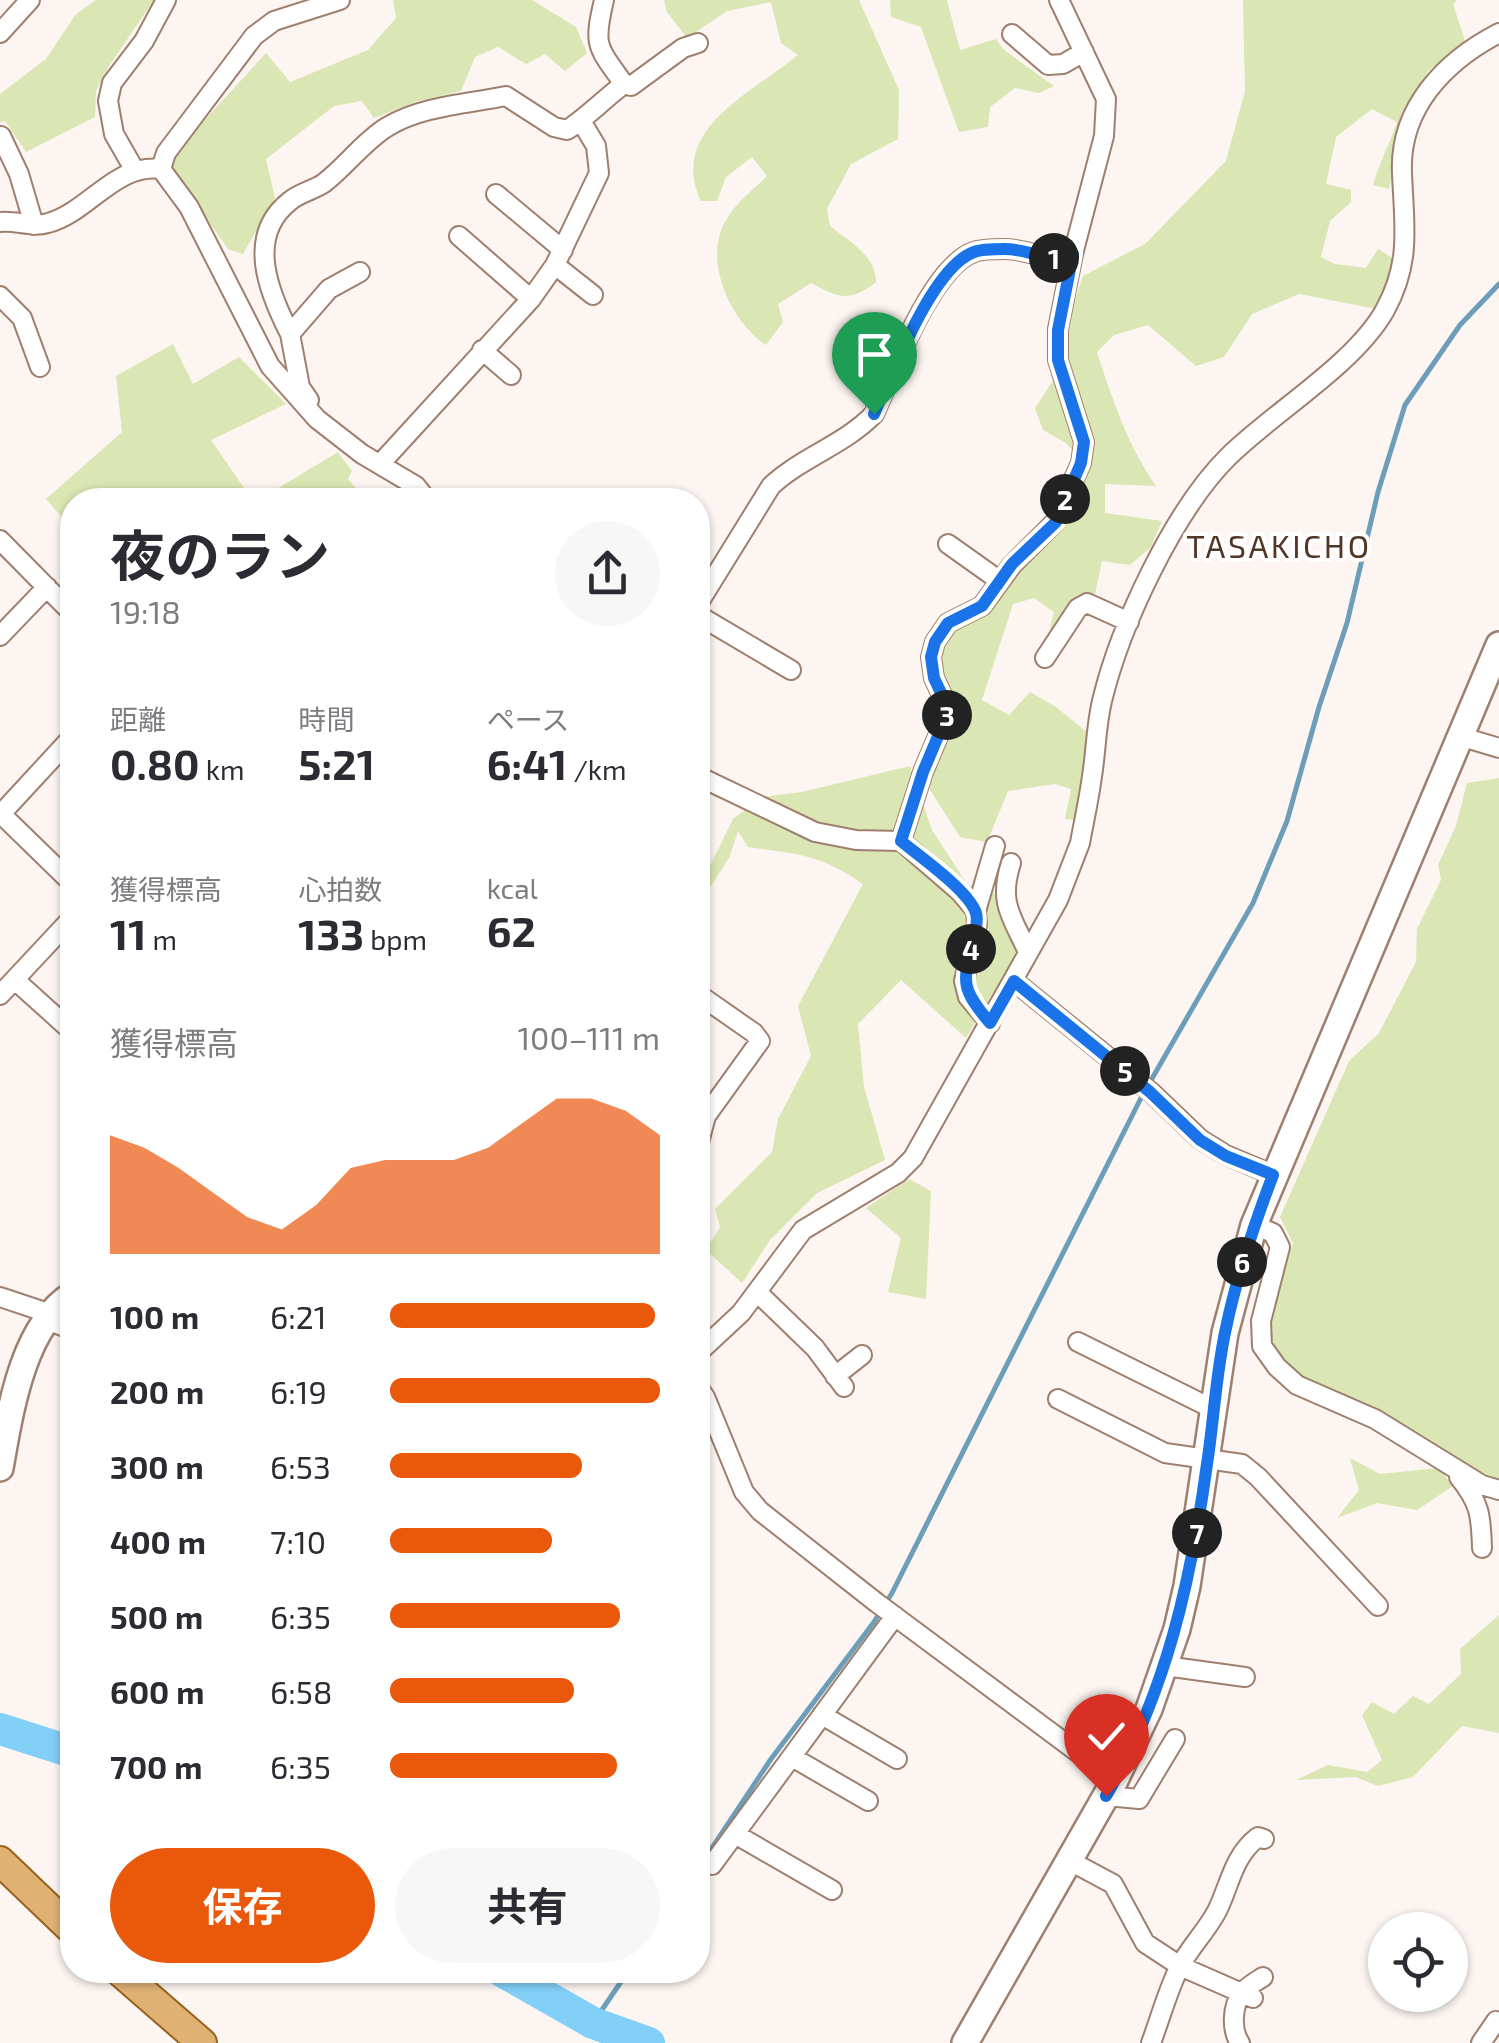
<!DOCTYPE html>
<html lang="ja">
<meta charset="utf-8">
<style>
body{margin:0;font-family:"Exo 2","Noto Sans JP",sans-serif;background:#f7f7f7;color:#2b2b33;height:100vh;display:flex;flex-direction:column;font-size:38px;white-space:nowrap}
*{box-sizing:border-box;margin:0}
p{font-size:32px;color:#7c7c81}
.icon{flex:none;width:55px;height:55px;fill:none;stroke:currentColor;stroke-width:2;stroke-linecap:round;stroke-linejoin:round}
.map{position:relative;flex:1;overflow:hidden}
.panel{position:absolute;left:60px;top:488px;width:650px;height:1495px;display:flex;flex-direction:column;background:#fff;border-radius:40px;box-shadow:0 2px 8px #0004}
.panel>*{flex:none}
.tools{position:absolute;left:1368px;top:1912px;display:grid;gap:20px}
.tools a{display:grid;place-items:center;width:100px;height:100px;border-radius:50%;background:#fff;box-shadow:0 2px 8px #0004;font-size:50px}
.pin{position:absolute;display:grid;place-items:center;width:85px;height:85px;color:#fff;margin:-102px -42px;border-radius:50% 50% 50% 0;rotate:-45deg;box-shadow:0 0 10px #0007}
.pin .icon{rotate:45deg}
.km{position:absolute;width:50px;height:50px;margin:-25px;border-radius:50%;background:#222;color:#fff;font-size:28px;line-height:50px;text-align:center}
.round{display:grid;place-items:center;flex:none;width:105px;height:105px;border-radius:52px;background:#f7f7f7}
.overview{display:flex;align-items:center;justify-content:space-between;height:170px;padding:0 50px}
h1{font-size:55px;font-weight:700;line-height:75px}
.figures{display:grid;grid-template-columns:repeat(3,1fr);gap:15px;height:170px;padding:10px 50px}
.figures div{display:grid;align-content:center}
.figures b{font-size:42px;font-weight:700}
.figures small{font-size:28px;font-weight:400}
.figures p{font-size:28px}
.chart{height:280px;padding:20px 50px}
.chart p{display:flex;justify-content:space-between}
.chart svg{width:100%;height:180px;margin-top:10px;fill:#ea580c;opacity:.7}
.button{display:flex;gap:20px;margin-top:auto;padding:20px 50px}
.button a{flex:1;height:115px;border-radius:60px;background:#ea580c;color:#fff;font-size:40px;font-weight:700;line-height:115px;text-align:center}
.button a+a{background:#f7f7f7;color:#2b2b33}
ul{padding:0 50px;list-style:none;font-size:32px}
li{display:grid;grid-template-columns:160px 120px 1fr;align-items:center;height:75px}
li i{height:25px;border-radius:12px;background:#ea580c}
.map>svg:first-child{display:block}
</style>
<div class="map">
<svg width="1499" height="2043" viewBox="0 0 1499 2043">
<rect width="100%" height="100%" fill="#fcf5f1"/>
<path fill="#dae6b3" d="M96 0H154L109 66 96 91 95 117 26 152 5 121 0 122V94L46 59 76 14Z
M393 0H532L576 27 587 53 565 71 545 54 526 64 498 47 475 57 461 91 415 102 374 118 362 101 334 106 266 159 275 198 243 254 228 249 171 168 177 150 266 53 290 82 368 50 396 18Z
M664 0H859L899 90 898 139 851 164 827 209 830 226C849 241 876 256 876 282 849 303 839 298 811 283L778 304 783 322 766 345C731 322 703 262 725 222 736 202 752 191 767 176L752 157 726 177 717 201H701C667 129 754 92 798 55L781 43 771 2 727 11 687 38 667 12Z
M890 0H947L960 50 996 39 1004 50 1054 86 1039 93 1015 88 990 107 988 127 959 132 921 27 891 17Z
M1243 0H1457L1453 4 1465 41 1428 71 1406 110 1389 189 1373 185C1379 163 1390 144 1397 122L1372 109 1336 137 1326 184 1351 190V202L1330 221 1321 257 1335 264 1366 268 1378 249 1395 260 1377 309 1299 294 1252 314 1224 357 1196 366 1148 325 1114 335 1097 352C1112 399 1128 446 1156 486L1105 484V513L1162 521 1151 547 1130 565 1102 561 1095 594 1078 595 1049 633 1054 612 1034 598 1013 604 982 700 1009 715 1030 692 1056 707 1088 733 1076 820 1065 819 1071 789 1055 784 1008 791 987 842 960 837 927 785 960 705C943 672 931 661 955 628L1068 518 1089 469 1066 443 1043 430 1035 408 1066 361V327L1083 276 1145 244 1226 161 1245 91Z
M173 344 193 384 239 357 286 404 211 440 251 498 260 499 338 452 352 471 348 479 358 491 352 500H72V529L46 499 122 432 116 376Z
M910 766 932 830 967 884 994 893 1018 952 966 1038 901 980 858 1024 864 1087 885 1160 817 1193 770 1240 742 1283 706 1250 720 1227 715 1209 772 1152 778 1119 811 1056 798 1006 863 884C820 854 798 854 748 847L738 831 729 858 698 906V890L733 819 762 797 802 792Z
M1499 778V1481L1299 1376 1270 1345V1315L1293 1243 1280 1217 1349 1061 1379 1033 1416 962 1417 929 1441 880 1438 865 1456 826 1467 783Z
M909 1179 931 1191 926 1299 888 1292 901 1238 866 1208Z
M1350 1458 1380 1474 1439 1468 1453 1486 1417 1510 1377 1503 1337 1518 1359 1490Z
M1499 1615V1733L1462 1726 1413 1777 1378 1786 1356 1777 1296 1780 1328 1765 1367 1772 1382 1760 1362 1715 1372 1702 1394 1714 1413 1696 1429 1704 1461 1674 1460 1649Z"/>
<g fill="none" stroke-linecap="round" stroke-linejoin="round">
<path stroke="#6d9eb9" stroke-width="5" d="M1150 1082 1253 903 1287 821 1319 707 1347 623 1378 492 1405 405 1460 325 1499 284
M698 1869 771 1759 874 1622 892 1593 1144 1092
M593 2023 629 1970"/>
<path stroke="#82cff8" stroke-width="32" d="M0 1729 72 1752
M500 1970 593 2023 649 2043"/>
<g stroke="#9f7f6e" stroke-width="22">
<path id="street" d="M0 33 30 0
M1012 34 1048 65 1063 64 1084 52
M624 84 631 86 683 48 698 43
M1 136 19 174 34 225
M134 169 114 134 108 101 112 83 144 41 166 0
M161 169 166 153 254 36 274 21 340 0
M496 194 563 250
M0 222C16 220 32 228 48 223 89 212 115 163 161 169L189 207 270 366 317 419 362 454 416 486 427 500
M459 236 531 299
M555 265 593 295
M0 296 22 318 40 367
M290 334C269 293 245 236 290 201 299 193 314 190 324 183 346 166 364 141 387 127 421 106 467 104 506 96L554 127 567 130C587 117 604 99 624 84 597 46 593 47 604 0
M482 350 511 375
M309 400 300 387 290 334 329 289 360 272
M380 464 531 299 555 265 599 173 596 146 581 121
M0 540 72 613
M948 544 1000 581
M698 604 771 486C802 457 844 445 874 414 893 373 931 267 974 252 982 249 997 249 1005 249 1029 249 1051 264 1073 254L1104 136 1106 99 1059 0
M698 615 791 670
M0 636 47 587
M1045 658 1078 608 1087 603 1129 622
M1459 736 1499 748
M698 776 815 832 856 840 901 841 960 892 976 911 977 924 964 981 968 997 990 1023
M0 813 72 883
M0 815 72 737
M901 841 923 772 949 710 934 678 931 657 935 642 948 623 982 606 1012 565 1055 522 1081 463 1084 442 1058 360V329L1073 254
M1011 863C998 903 1012 917 1028 952
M976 911 995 846
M15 980 66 1026
M1014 981 1151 1092 1200 1139 1226 1155 1273 1175
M698 994 754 1033 760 1041 706 1116 698 1146
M0 995 72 918
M1254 1225 1273 1233 1280 1247 1261 1321 1262 1346 1277 1367 1297 1385 1375 1419 1482 1485 1499 1490
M757 1292 815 1348 844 1387
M0 1297 51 1314
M47 1320 72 1330
M1078 1342 1213 1409
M698 1353 741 1313 803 1230 898 1173 913 1158 1058 900 1080 843C1084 821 1089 799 1092 776 1096 752 1096 726 1102 701 1120 626 1174 510 1229 456 1275 411 1352 366 1384 312 1412 262 1404 226 1402 173 1399 108 1445 61 1499 33
M835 1376 862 1355
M698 1387 705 1397 744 1492 760 1511 877 1603 1115 1780
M1058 1399 1165 1453 1242 1464 1258 1477 1378 1606
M1459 1477C1480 1503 1481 1515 1482 1548
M1165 1666 1245 1677
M822 1715 897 1759
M792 1757 868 1801
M1106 1796 1139 1799 1175 1739
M735 1834 832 1890
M1070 1861 1113 1884 1145 1943 1180 1966 1253 1998
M712 1865 895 1616
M1151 2043C1160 2019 1167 1993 1178 1970 1188 1949 1206 1932 1217 1911 1230 1885 1233 1856 1258 1837L1264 1839
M1240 2043C1231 2030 1232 2006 1242 1993 1246 1987 1257 1981 1263 1977
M1481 2043 1496 2021 1499 2022"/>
</g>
<g stroke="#9f7f6e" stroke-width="30">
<path id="secondary" d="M0 1468C10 1413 22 1327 72 1295
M965 2043 1115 1780 1149 1709 1177 1629 1187 1586 1225 1333 1254 1225 1499 645"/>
</g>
<g stroke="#98621d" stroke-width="32">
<path id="primary" d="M0 1861 72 1930
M118 1970 202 2043"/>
</g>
<use href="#street" stroke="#fff" stroke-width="18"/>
<use href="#secondary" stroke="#fff" stroke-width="25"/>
<use href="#primary" stroke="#dfb274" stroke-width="28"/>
</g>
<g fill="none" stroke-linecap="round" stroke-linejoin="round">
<g stroke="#fff" stroke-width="20">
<path id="route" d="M874 414C893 373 932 267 974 252 982 249 996 249 1005 249 1029 249 1051 264 1073 254L1058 330V360L1084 442 1081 463 1056 522 1012 564 982 606 948 623 935 642 931 657 934 678 949 710 923 772 901 841C920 857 968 890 976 913 978 920 976 929 974 936 964 982 958 985 990 1023L1014 981 1150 1092 1200 1140 1226 1156 1273 1175C1254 1225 1237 1275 1226 1328 1216 1372 1214 1419 1207 1464 1191 1581 1166 1693 1106 1796"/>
</g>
<use href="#route" stroke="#1a73e8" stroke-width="12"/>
</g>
<g text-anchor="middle" stroke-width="8" stroke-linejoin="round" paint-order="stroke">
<g font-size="32" letter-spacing="2.5" fill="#523627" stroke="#fff">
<text x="1279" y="558">TASAKICHO</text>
</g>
</g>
</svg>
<div class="tools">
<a><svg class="icon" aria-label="locate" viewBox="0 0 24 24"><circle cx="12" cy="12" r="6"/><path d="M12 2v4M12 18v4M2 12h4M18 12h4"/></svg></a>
</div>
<div class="pin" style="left:874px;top:414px;background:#1e9e55"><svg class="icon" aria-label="arrive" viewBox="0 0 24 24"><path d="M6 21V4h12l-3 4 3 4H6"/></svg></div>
<div class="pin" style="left:1106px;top:1796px;background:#d93025"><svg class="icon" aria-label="check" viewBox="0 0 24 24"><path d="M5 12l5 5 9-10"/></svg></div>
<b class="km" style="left:1054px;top:258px">1</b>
<b class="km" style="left:1065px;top:499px">2</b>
<b class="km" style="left:947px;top:715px">3</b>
<b class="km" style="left:971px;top:949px">4</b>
<b class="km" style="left:1125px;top:1071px">5</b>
<b class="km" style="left:1242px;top:1262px">6</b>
<b class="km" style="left:1197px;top:1533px">7</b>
<section class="panel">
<div class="overview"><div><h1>夜のラン</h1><p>19:18</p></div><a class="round"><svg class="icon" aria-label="share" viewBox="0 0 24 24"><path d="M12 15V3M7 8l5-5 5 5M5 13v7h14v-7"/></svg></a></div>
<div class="figures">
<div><p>距離</p><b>0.80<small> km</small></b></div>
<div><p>時間</p><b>5:21</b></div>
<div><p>ペース</p><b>6:41<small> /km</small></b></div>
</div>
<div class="figures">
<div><p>獲得標高</p><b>11<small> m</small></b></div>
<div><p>心拍数</p><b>133<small> bpm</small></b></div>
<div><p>kcal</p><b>62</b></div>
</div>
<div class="chart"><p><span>獲得標高</span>100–111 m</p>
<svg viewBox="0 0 160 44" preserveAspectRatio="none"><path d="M0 44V15L10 18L20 23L30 29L40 35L50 38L60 32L70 23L80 21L90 21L100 21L110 18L120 12L130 6L140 6L150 9L160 15V44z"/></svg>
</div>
<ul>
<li><b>100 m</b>6:21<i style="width:98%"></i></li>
<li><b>200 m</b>6:19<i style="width:100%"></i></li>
<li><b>300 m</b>6:53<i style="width:71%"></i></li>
<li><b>400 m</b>7:10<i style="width:60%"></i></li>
<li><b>500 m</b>6:35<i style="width:85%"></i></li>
<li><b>600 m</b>6:58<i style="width:68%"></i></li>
<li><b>700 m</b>6:35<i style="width:84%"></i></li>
</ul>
<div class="button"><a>保存</a><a>共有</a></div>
</section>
</div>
